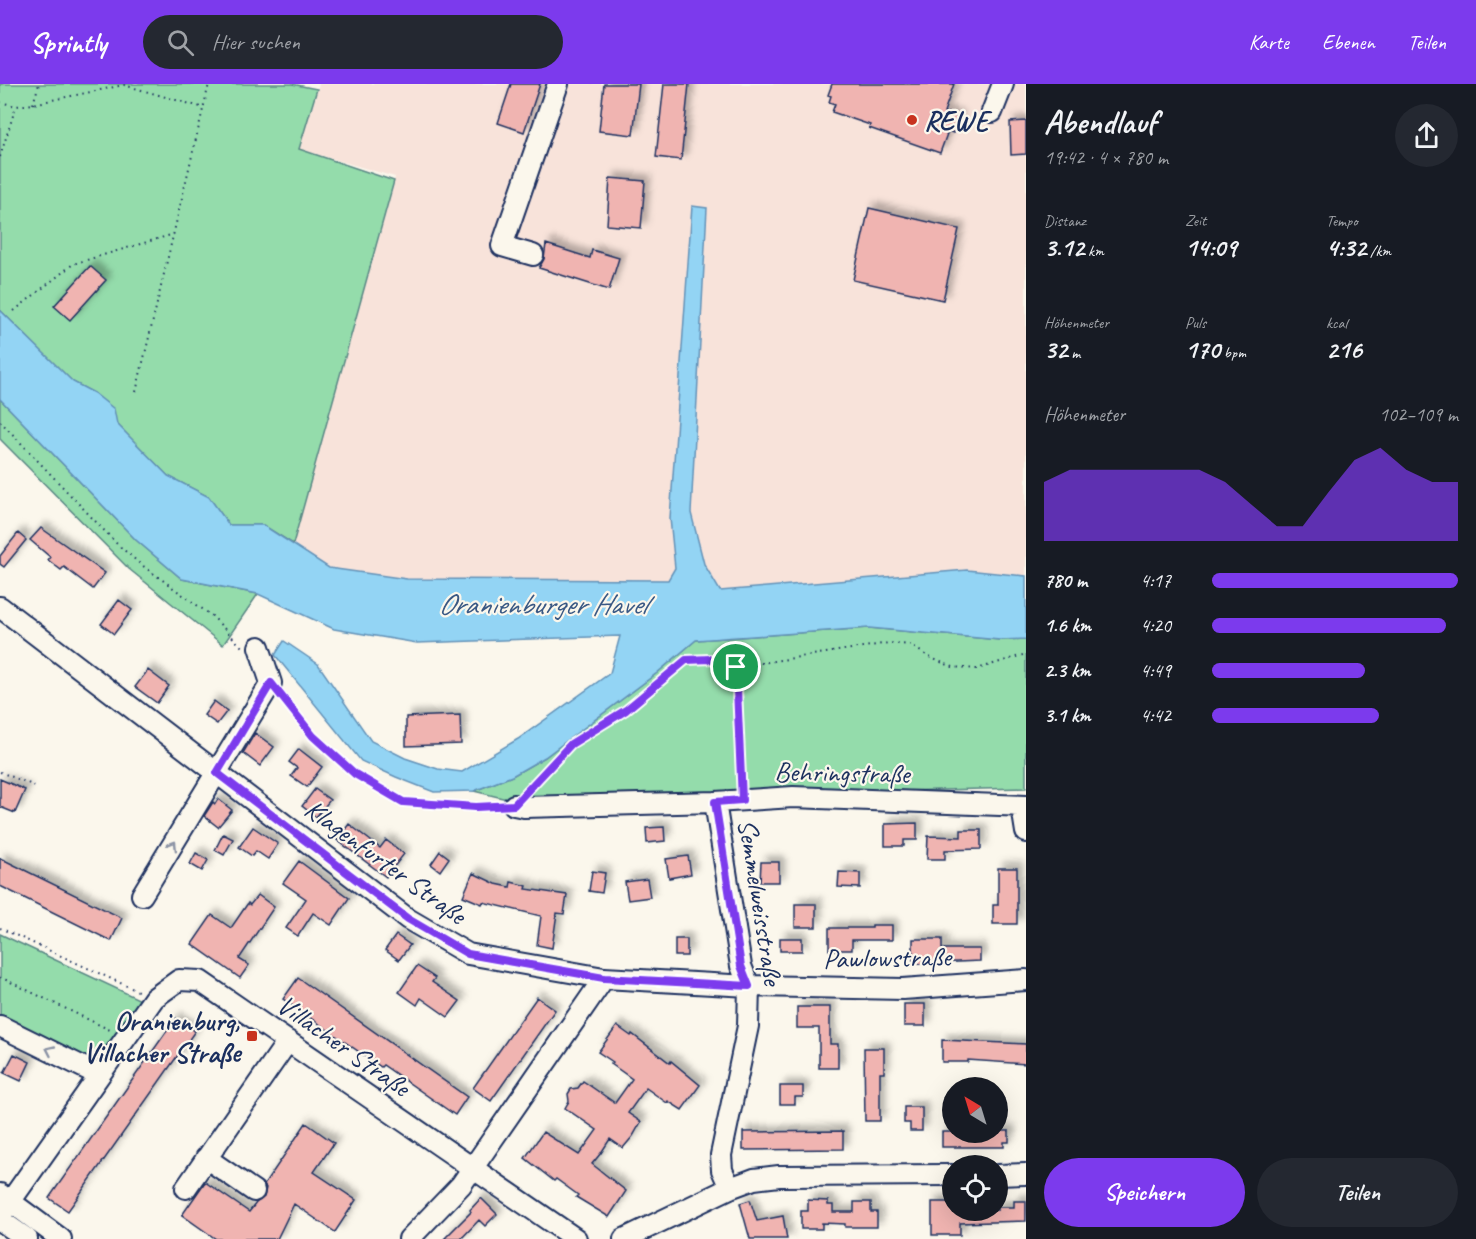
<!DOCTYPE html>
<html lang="de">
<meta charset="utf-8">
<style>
body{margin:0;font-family:Caveat,sans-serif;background:#242831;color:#f1f3f6;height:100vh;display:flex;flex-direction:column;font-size:22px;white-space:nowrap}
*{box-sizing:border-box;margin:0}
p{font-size:20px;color:#9ea1a6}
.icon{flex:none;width:33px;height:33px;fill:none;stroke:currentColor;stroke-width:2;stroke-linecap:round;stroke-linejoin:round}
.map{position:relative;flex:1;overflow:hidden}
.drawer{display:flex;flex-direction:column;background:#171b24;width:450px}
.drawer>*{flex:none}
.needle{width:39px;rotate:322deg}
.controls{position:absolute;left:942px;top:993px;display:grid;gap:12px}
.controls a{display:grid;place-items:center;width:66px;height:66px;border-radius:50%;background:#171b24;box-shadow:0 6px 24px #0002;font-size:30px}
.pin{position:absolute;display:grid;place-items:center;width:51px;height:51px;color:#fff;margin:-26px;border:3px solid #fff;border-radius:50%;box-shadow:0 2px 6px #0007}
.round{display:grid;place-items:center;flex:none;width:63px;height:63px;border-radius:32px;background:#242831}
.summary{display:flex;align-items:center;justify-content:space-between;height:102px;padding:0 18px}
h1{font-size:33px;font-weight:600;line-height:45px}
.figures{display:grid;grid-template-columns:repeat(3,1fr);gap:9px;height:102px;padding:6px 18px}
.figures div{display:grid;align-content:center}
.figures b{font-size:26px;font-weight:600}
.figures small{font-size:16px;font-weight:400}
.figures p{font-size:16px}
.chart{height:168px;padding:12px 18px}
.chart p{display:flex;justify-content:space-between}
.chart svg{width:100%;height:108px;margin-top:6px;fill:#7c3aed;opacity:.7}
.primary-button{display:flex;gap:12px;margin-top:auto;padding:12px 18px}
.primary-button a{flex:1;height:69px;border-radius:36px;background:#7c3aed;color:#fff;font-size:24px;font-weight:600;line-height:69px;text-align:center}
.primary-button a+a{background:#242831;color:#f1f3f6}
ul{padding:0 18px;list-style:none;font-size:20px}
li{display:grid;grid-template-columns:96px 72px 1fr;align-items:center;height:45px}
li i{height:15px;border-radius:8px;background:#7c3aed}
header{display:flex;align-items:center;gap:36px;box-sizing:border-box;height:84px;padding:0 30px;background:#7c3aed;color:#fff}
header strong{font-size:28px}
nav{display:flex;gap:33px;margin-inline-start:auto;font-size:21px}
.search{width:420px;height:54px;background:#242831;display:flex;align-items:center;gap:15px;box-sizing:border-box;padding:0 21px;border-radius:33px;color:#9ea1a6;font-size:22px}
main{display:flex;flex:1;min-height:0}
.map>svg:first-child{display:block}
</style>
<header>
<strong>Sprintly</strong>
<div class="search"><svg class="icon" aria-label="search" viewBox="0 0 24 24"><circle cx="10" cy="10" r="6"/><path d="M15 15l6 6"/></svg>Hier suchen</div>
<nav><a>Karte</a><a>Ebenen</a><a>Teilen</a></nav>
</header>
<main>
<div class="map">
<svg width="1026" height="1155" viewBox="0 0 1026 1155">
<defs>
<filter id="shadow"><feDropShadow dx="5.5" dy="-5.5" stdDeviation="3" flood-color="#0004"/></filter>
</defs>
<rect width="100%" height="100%" fill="#fbf7ec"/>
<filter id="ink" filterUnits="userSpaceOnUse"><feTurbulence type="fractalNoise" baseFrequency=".0167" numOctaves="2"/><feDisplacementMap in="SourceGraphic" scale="12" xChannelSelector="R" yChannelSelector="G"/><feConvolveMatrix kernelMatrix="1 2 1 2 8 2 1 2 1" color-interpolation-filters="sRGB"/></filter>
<g filter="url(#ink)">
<path fill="#f8e3da" d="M319 0H1026V492L967 486 721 508 704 480 691 429 707 125 693 122 670 434 675 484 668 496 407 495 329 484 293 460 395 93 299 65Z"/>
<path fill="#94dcab" stroke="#588684" stroke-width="1.5" d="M0 0H292L317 5 299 65 394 97 293 460 263 441H229L209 413 168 392 117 340 94 309 73 298 0 226Z
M0 315 136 456 182 495 258 510 223 561 129 485 0 355Z
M869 544 1000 556 1026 555V704L721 711 527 720 474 707 512 692 545 673 657 589 696 556Z
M0 850 145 918 98 984 0 936Z"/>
<path fill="#93d4f4" stroke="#6392b8" stroke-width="1.5" d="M692 122 707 124 691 429 704 480 720 507 967 486 1026 492V555L1000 556 869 544 696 556 657 589 545 673 512 692 474 707 434 708 396 693 361 677 275 571 284 557 318 580 371 657 405 674 438 685 462 688 518 655 610 589 620 552 417 559 334 545 258 510 182 495 136 456 0 315V226L73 298 94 309 114 325 117 340 168 392 209 413 229 441H263L329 484 407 495 668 496 675 484 670 434Z"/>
<path fill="#f0b4b1" stroke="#1b2f5e" stroke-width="1.5" filter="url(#shadow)" d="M511 0H540L524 48 498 39Z
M604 0H639L633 51 599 47Z
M664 0H689L681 76 656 73Z
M832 0H954L944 28 959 33 953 49 948 47 940 69 869 44 870 41 832 28 835 20 829 18 831 12 828 11Z
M1026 37V70L1011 71 1010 38Z
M610 94 645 97 641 144 607 141Z
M869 124 959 145 943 216 853 196Z
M546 160 590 174 592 166 619 174 609 206 539 184 544 175Z
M90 182 106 196 70 236 54 222Z
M41 444 105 489 93 505 64 483 61 486 48 476 50 473 30 456Z
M18 449 26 456 4 483 0 480V472Z
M119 516 132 526 114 550 101 540Z
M148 586 169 602 157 619 135 603Z
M214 617 227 627 217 640 204 631Z
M460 631 461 660 406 662V633Z
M255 649 274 663 260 682 243 669Z
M299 665 322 683 307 703 291 692 297 684 289 678Z
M0 695 25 706 15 729 0 723Z
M315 705 330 716 316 733 302 722Z
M218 715 232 726 218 743 204 732 213 718 215 720Z
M917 739V756H904V762H885V740Z
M349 740 380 764 386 756 404 770 386 793 337 756Z
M253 743 278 760 268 775 256 767 252 772 239 763Z
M664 743 665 757 647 759 646 744Z
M961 746H981V765L945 766V775H927L928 752 961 753Z
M223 750 233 755 224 771 215 766Z
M440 767 449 774 440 787 431 780Z
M196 769 208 776 202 787 190 780Z
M688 772 691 790 669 794 666 775Z
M0 774 122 834 111 857 0 802Z
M299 777 349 814 331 841 313 829 298 852 286 844 306 815 283 799Z
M761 778H779V798H760Z
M998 784H1017V840H993V821H998Z
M592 787 605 789 602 809 589 807Z
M839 788 860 789V804L838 803Z
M473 789 496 800 510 803 511 798 527 802 526 805 567 811 564 830 557 829 552 864 537 861 541 832 483 818 482 820 463 812Z
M647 795 650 813 628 816 625 798Z
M258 811 274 823 239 875 249 881 240 894 192 860 212 831 231 844 248 819 250 821Z
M795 820H816V843H795Z
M872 841H892V856H852V866H829V844H872Z
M396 851 410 861 399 876 385 866Z
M780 854H802V867H780Z
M675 855H687V872H675Z
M913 855H942V865H980V877L913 880Z
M417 882 435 894 432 898 460 917 448 933 421 914 417 921 399 908Z
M298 894 467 1013 455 1031 383 981 381 983 283 915Z
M537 913 555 926 491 1017 473 1004Z
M904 920H925V942H904Z
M797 923H830V960H838V984H819V944H797Z
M176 934 195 947 68 1127 49 1114Z
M617 942 631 952 632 950 670 979 671 977 700 1001 682 1026 668 1017 667 1019 646 1004 628 1029 641 1038 633 1052 623 1064 610 1055 601 1069 592 1080 626 1107 609 1133 576 1113 578 1111 556 1095 554 1097 525 1074 543 1048 579 1071 597 1046 565 1024 569 1017 568 1010 571 1005 578 1004 583 997 615 1019 632 995 611 980 613 978 598 968Z
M942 956 1026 960V980L968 976V978H942Z
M864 964H884V989H880V1037H865Z
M14 970 30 978 21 997 4 989Z
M780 1002H803V1013H795V1020H780Z
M904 1023H922V1047H910V1039H904Z
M306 1039 334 1059 314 1088 356 1116 335 1148 294 1120 277 1155H216L182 1131 205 1098 249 1128 256 1119 264 1113 266 1104 264 1101Z
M843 1047V1065L743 1066V1048Z
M998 1047H1009V1058H1004V1063H942V1048H998Z
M481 1114 497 1130 485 1142 479 1136 461 1155H444L471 1128 470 1126Z
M750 1116 757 1137 783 1132 787 1155H750L740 1119Z
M808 1116 828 1117V1121H833V1128H854V1118H871V1128H877V1143H845V1140L822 1139V1145H801V1127H808Z
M1014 1117H1026V1137L960 1139V1151H932V1118H952V1126H998V1123H1014Z"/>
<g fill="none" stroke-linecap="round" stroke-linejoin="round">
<g stroke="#1b2f5e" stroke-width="24">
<path id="minor" d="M992 28 1003 0
M533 171 502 162 558 0
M0 523 408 835 468 870 604 894 749 902 903 905 1026 896
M715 718 741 882 749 902 748 942 721 1071 722 1086 730 1104
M514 721 524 723 715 718 793 713 1026 722
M1022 723 1026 748
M142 811 271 599 259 563
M0 942 99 991
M206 1074 254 1107
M998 1091 1026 1090
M186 1104 288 957
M0 1110 61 1155
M0 1132 154 914 179 896 200 897 576 1155
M0 1136 27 1155
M409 1155 461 1101 604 894
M624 1155 730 1104 754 1095 779 1092 952 1091"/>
</g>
<path stroke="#1b2f5e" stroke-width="2" stroke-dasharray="1.5 4.5" stroke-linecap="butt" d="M0 18 16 22 33 20 124 1 204 24
M33 20 39 0
M0 73 16 22
M14 227 73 180 174 150
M136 308 209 0
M0 337 116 459 139 479 212 532 243 564
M736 584 742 701
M282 613 313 652 355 690 403 718 476 723 499 722
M0 688 35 702
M528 706 571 660 626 626 686 576 711 575 736 583 889 559 910 561 931 574 953 583 977 585 1026 570
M0 844 140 908
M0 893 110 946"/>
<use href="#minor" stroke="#fbf7ec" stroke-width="20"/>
</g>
<defs><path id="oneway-chevron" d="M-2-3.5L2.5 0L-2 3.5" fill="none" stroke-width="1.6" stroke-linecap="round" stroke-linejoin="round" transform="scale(1.5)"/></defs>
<g stroke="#8b93a5">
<use href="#oneway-chevron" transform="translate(173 761) rotate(-58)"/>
<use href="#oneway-chevron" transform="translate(50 966) rotate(-155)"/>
</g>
</g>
<g fill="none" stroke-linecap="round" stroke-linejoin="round" filter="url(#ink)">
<g stroke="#fff" stroke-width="12">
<path id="route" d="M711 575 736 583 742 716 715 718 741 882 749 902 604 894 468 870 408 835 217 689 271 599 313 652 355 690 403 718 476 723 514 721 571 660 626 626 686 576Z"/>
</g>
<use href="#route" stroke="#7c3aed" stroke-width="8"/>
</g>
<g fill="#c8321e" stroke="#fbf7ec" stroke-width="2">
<circle cx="912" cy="36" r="6"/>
<rect x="246" y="946" width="12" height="12" rx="3"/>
</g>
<g text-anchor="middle" stroke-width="4.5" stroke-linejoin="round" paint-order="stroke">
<g font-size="28" font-weight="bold" fill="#1b2f5e" stroke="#fbf7ec" text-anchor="start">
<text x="924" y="46">REWE</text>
<text x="240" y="946" text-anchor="end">Oranienburg,<tspan x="240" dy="32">Villacher Straße</tspan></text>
</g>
<g font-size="28" fill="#1b2f5e" stroke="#fbf7ec">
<text transform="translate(842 688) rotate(1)" y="10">Behringstraße</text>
<text transform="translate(386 777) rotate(36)" y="10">Klagenfurter Straße</text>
<text transform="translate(761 818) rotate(81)" y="10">Semmelweisstraße</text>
<text transform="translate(887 873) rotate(-1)" y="10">Pawlowstraße</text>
<text transform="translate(344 961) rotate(35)" y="10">Villacher Straße</text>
</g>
<g font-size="30" font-style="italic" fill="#395884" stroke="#fbf7ec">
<text x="542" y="530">Oranienburger Havel</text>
</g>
</g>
</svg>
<div class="controls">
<a><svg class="needle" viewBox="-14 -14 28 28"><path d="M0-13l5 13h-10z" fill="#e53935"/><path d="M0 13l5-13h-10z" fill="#9ea1a6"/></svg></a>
<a><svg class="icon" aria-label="locate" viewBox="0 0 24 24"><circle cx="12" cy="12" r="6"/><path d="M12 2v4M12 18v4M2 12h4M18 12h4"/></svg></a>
</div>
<div class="pin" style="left:736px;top:583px;background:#1e9e55"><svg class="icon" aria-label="arrive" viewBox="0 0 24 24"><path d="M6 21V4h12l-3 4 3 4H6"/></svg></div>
</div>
<section class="drawer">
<div class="summary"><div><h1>Abendlauf</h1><p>19:42 · 4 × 780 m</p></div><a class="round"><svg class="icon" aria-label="share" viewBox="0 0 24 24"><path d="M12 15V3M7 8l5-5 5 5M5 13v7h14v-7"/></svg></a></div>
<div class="figures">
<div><p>Distanz</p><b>3.12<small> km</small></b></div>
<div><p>Zeit</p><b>14:09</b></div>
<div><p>Tempo</p><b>4:32<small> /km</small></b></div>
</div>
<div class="figures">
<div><p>Höhenmeter</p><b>32<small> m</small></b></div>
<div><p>Puls</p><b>170<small> bpm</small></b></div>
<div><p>kcal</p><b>216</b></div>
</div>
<div class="chart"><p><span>Höhenmeter</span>102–109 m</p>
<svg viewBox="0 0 160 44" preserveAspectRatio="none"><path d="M0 44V20L10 15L20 15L30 15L40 15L50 15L60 15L70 20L80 29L90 38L100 38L110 24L120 11L130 6L140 15L150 20L160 20V44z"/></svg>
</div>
<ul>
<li><b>780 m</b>4:17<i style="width:100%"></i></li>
<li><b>1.6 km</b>4:20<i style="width:95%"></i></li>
<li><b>2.3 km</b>4:49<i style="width:62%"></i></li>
<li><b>3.1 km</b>4:42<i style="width:68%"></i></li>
</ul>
<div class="primary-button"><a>Speichern</a><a>Teilen</a></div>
</section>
</main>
